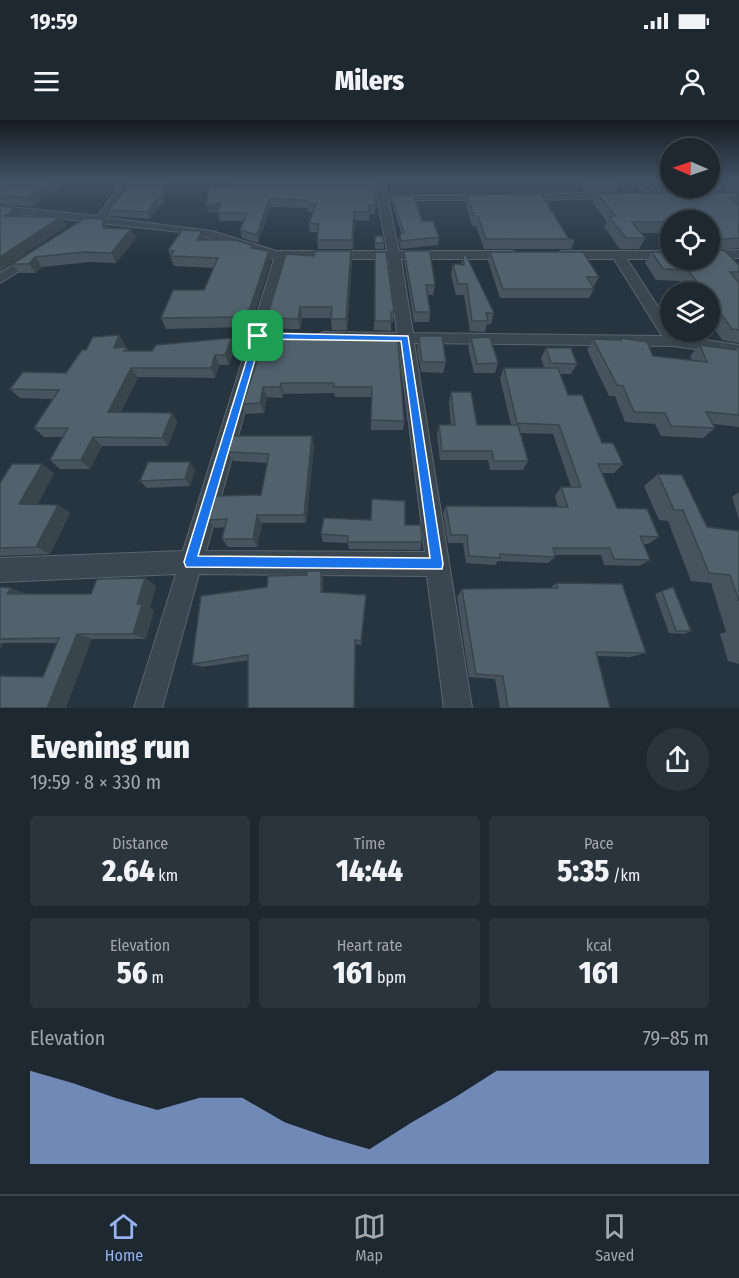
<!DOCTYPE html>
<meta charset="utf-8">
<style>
body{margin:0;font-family:"Fira Sans Condensed",sans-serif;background:#2a343c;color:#f1f3f6;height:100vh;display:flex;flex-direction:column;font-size:22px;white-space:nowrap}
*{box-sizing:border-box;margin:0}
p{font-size:20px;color:#a0a6ab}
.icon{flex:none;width:33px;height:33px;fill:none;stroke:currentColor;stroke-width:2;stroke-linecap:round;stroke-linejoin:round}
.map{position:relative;height:588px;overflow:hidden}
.details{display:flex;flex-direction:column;background:#1d2830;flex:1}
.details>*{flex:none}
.needle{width:39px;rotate:272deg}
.controls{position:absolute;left:660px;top:18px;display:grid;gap:12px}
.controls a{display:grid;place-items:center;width:60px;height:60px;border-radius:50%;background:#1d2830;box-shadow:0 3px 9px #0003,0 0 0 2px #3b444c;font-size:30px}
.pin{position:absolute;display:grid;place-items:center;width:51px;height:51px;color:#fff;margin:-26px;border-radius:12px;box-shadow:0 3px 9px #0006}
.round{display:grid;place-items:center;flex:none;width:63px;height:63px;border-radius:32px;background:#2a343c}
.head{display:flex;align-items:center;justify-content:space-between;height:102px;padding:0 30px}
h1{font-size:33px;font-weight:800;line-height:45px}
.stats{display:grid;grid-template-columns:repeat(3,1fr);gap:9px;height:102px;padding:6px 30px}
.stats div{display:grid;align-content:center;border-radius:6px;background:#2a343c;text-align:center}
.stats b{font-size:30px;font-weight:800}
.stats small{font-size:16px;font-weight:400}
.stats p{font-size:16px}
.chart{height:168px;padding:12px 30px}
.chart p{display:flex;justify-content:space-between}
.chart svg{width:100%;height:108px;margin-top:6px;fill:#95b2f1;opacity:.7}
.status{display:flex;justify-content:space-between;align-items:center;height:42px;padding:0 30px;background:#1d2830;direction:ltr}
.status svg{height:16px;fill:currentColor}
header{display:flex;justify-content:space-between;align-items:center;height:78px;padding:0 30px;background:#1d2830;font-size:27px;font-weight:800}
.tab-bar{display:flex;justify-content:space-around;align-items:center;height:84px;border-top:2px solid #3b444c;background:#1d2830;font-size:16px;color:#a0a6ab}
.tab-bar a{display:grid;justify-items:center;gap:3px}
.tab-bar .active{color:#95b2f1}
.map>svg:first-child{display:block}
</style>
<div class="status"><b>19:59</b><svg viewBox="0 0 49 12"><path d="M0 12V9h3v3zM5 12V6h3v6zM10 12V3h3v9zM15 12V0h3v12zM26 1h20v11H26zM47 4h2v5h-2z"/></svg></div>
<header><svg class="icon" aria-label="menu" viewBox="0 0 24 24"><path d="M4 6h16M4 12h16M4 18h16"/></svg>Milers<svg class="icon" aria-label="person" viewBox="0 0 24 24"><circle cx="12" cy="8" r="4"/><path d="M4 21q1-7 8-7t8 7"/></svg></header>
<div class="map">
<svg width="739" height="588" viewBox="0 0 739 588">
<rect width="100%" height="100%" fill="#273540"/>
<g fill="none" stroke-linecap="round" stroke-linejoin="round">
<g stroke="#59656d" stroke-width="2">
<path id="street" d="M124 59H134L108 98 212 111 276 131H387L374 59H384L387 76 494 75 495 77 490 80H388L399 131H513L519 135 513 139H401L413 213 662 216 614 139H561L555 135 561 131H670V139H627L670 205V212H675L678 216 739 225V235L673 226 414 223 472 588H444L427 456 199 454 162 588H134L176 454 0 462V438L183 431 274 139 210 118 181 112 0 92V86L98 96ZM287 139H388L397 213 323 212 315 217 323 222 399 223 425 432 206 431Z
M634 59H645L658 76 657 78H649Z
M723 59H733L739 74V90L734 87Z
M619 73 623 74V78L517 80 512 77 517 74Z
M739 130V138L710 139V131Z
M36 131 42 135 40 138 0 163V153Z"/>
</g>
<use href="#street" fill="#3b4750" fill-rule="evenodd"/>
</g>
<path fill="#47545e" d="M9 59H68L33 87 0 84V65Z
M133 59H169L163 85H160L150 99 112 96 109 90Z
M585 59H617L620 63 615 73H585L582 68Z
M657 59H670V68H710V59L724 63 717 73H660L653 66Z
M209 68 376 85 375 94H369V101L355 100 353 129H318L317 120 318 112H310L309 103 313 92H308L307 88 271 87 258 123 242 118 240 110 243 101H220L218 92 208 93Z
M597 73 739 77 736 83 739 86V128L718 130 739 145V223L722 220 710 202V172H688L680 161 656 160 645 143 652 132 710 140 670 100V119L665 113H641L645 118 639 129H620L604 107 607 102 593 83Z
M467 75 569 119H575L571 129H484L476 106H472L466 84Z
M392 76 422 101 439 117 438 125 401 129 399 121 400 113H401L392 83Z
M108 108 131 109 136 118 116 143 90 142 42 147 36 153H20L12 144Z
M375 116 384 123V129H375Z
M205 120 252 125 253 128 269 131 271 140 251 204 245 207 166 209 161 198 204 170 213 148 174 146 170 136V135L168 130Z
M351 131 352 141 347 210H332L331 198H302L300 209H273L272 205H271L268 194 314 136Z
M404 131 435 165 433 175H428L430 192 429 202H414L404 141Z
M375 132 394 192 393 202H391V211L374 210Z
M490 132 599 157 594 166H593L594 169 589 178H500L488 141Z
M463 136 494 193 491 204H487L485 212 470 211 464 175H456L451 155 453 144 461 145Z
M296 213V215L345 218 404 301 403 310H371V277H335L334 273 283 274V278L267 277 264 293 246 294 243 284Z
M119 215 125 225 124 227H126L129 231H152L232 218 235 228 229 245H219L215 258 138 257 120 293H172L177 302 168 326H102L90 349H60L50 340 63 317H44L34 308 53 279 20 278 10 269 66 253 86 230Z
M419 218 446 242 443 253 421 252 417 229Z
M471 218 498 243 495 253H474L468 227Z
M621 218 653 236 692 241 690 236 700 225 733 230 735 228H739V307L713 304 715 308 703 318 661 316 655 304 625 302 615 276H609L587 230 593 219 619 220Z
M546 228 577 244 571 254H560L568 275 602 323 623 344 614 353H602L617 388 659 417 648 424H644L650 440 639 446 604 445 601 435H555V437L548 443 498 441 495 445 466 443 463 423H448L443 394 446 386 558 387 555 376 561 367H571L553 314 520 313 528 341 523 350H490L488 340H440L437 315 439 305H451L449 282 451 272 477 305H511L500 258 504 248H544L541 238Z
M314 326 306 403H262L257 427H228L222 419 225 407 215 408 209 400 261 375 267 343 233 341 228 332Z
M195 350 190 366 147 368 140 361Z
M54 353 37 385H58L70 393 50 434 0 436V363Z
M658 354 707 407 739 411V544L728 541 720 514 726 512 711 463 691 461 668 401 659 400 644 366Z
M739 372V400L732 377Z
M371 400 405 405 422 422 420 430 349 429 348 423 323 422 321 414Z
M321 451 323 458V472L366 475 361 525 356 524 202 547 192 544 267 467Z
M556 463 646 533 630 537 597 536 610 588H500L495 559 469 557 457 477 462 469 550 468Z
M156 465 150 488 154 490 146 519H92L43 557 57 523H3L0 529V467L27 474H91Z
M662 471 691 511 684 514 669 513 655 474Z"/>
<path fill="#39454c" d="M52 59H68L33 87 27 78Z
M165 59H169L163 85 161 78Z
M157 78 160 85 150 99 148 92Z
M269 79 271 87 258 123 257 115Z
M220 83 223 92 208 93 206 85Z
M15 88 21 97 5 96Z
M354 92 355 100 353 129 352 120Z
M61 97 67 106 0 151V137Z
M103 99 108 108H103Z
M131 109 136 118 116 143 111 133Z
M202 111 206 121 197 120Z
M269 131 271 140 251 204 245 207 242 197Z
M351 131 352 141 347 210 346 199Z
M35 137 42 147 36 153 29 144Z
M300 187 302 198 300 209 298 199Z
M119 215 125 225 120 238 114 228Z
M232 218 235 228 229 245 225 235Z
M215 235 219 245 215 258 211 248Z
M131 248 138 257 116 302 108 292Z
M281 263 283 274V278L280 267Z
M263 267 267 277 264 293 260 283Z
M172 293 177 302 168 326 162 318Z
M312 316 314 326 306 403 304 395Z
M93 317 102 326 90 349 81 340Z
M190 342 195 350 190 366 185 359Z
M42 344 54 353 32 393 19 384Z
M58 385 70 393 50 434 36 427Z
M257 395 262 403 257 427 253 419Z
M321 451 323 458V479L321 472Z
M145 458 156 465 150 488 154 490 146 519 133 514 137 484Z
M11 468 29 475 7 474Z
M366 475V482L361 525V521Z
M77 514 92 519 66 588H47Z
M355 520 356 524 355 588H354Z
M0 523H3L0 529Z"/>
<path fill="#52626d" stroke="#39454c" stroke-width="1.5" d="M9 59H52L27 78 0 76V65Z
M133 59H165L161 78H157L148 92 109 90Z
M234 59H373L376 85H369V92H354L352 120H317L319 104 309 103 316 84 307 83 308 80 269 79 257 115 240 110 247 93H218L220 83 206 85 209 68 233 67Z
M586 59H617L620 63H589Z
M661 59H670V63H665Z
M710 59H719L724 63H710Z
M597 73H736L739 78H730L739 86V118L714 120 716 130H724L739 145V152H730L739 163V210L732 209 710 179V172H705L688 150 663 149 652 132 670 133V140H710V100H670V102H632L645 118H626L609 97 615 96Z
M541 74 569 119H575H486L478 96H474L467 75Z
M392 76H414L422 101H433L439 117 401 121 400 113H404Z
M0 86 15 88 5 96 61 97 0 137Z
M85 98 103 99V108L131 109 111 133 84 132 35 137 29 144H12Z
M182 110 202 111 197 120H235L252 125 251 128 269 131 248 194 242 197 161 198 173 170H204L218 138 170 136 174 131 168 130Z
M375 116H383L384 123H375Z
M315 131H351L346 199H331L332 187H300L298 199 271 198 272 194H268L286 134 314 136Z
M404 131H430L435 165H426L430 192H415Z
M375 132H386L394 192H391V201H375Z
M490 132H583L599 157H587L594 169H503Z
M466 135 494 193H486L488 201H472L467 164H458L453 144 464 145 463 136Z
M266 213H296L295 215 345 214V218H375V214L392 215V219H398L404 301 371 300 372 267H334V263H281L280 267H263L260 283 243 284Z
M119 215 114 228 126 227 124 231H152L156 225 232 218 225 235H215L211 248H131L108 292 172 293 162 318 93 317 81 340H50L68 308H34L59 270 10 269 23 252 66 253 82 230H86L93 217Z
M421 216H442L446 242H422L419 218Z
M490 217 498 243 477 244 471 218Z
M621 218 647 222 653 236 707 242 700 225 736 230 735 228H739V295L706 292 715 308 671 306 665 293 634 292 623 266 617 265 593 219 621 220Z
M546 228H571L577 244 551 243Z
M504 248H558L568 275H582L602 323H613L623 344H598L617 388 647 389 659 417 640 416 650 440 614 439 610 428H553L555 437 500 434V438L469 436 467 415H451L446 386 568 387 561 367H581L559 305 517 303Z
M451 272H471L477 305H518L528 341H494L492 331H442L439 305H455Z
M233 316H312L304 395H257L253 419H222L227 399 209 400 216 376 261 375 269 334 228 332Z
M148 342H190L185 359 140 361Z
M12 344H42L19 384 58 385 36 427 0 428V363Z
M658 354 682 355 707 407 739 411V481L730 455 709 453 683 390H674Z
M372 379 405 381V405H421L422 422H348V416L321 414 324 398 371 400Z
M307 451H321V472L366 475 361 521 355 520 354 588H248V535L192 544 201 476 267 467 268 456 307 455Z
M145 458 137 484H142L133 514H77L47 588H0V556L43 557 59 518 0 519V467L11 468 7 474H91L97 459Z
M556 463 622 464 646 533 596 532 610 588H508L503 556 476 554 462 469 558 468Z
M673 467 691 511H676L662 471Z"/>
<linearGradient id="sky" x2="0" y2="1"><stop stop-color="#151d23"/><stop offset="0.42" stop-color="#415164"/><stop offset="1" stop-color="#415164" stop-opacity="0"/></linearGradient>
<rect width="739" height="142" fill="url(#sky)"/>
<path fill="#1a73e8" stroke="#fff" stroke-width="1.5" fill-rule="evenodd" d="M258 213 408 216 443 444 442 449 186 447 184 442 254 216ZM261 219 401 221 430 438 198 436Z"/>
</svg>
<div class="controls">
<a><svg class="needle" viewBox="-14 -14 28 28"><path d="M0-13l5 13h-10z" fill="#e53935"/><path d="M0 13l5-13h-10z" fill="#a0a6ab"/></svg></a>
<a><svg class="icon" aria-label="locate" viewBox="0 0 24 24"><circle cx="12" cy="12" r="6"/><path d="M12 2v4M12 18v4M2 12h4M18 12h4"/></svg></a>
<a><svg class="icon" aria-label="layers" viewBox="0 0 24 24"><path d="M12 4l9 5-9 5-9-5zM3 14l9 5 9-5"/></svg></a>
</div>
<div class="pin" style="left:258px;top:216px;background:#1e9e55"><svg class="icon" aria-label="arrive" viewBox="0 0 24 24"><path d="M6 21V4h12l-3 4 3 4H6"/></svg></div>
</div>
<section class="details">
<div class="head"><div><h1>Evening run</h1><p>19:59 · 8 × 330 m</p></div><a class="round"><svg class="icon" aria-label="share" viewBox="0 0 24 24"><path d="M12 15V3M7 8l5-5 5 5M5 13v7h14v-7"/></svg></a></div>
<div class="stats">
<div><p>Distance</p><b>2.64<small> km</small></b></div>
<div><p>Time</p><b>14:44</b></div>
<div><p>Pace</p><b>5:35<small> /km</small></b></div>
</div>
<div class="stats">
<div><p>Elevation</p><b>56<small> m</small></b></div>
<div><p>Heart rate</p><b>161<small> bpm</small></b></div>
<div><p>kcal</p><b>161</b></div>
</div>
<div class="chart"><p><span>Elevation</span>79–85 m</p>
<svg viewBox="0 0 160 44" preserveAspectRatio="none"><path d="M0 44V6L10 11L20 17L30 22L40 17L50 17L60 27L70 33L80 38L90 27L100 17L110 6L120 6L130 6L140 6L150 6L160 6V44z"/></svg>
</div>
</section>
<nav class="tab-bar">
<a class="active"><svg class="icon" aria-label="home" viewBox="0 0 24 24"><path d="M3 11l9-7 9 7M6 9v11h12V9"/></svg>Home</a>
<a><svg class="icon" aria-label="map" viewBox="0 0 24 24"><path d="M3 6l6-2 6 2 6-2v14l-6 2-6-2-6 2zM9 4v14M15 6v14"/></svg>Map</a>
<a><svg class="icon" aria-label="saved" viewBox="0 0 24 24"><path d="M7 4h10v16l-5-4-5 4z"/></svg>Saved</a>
</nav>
